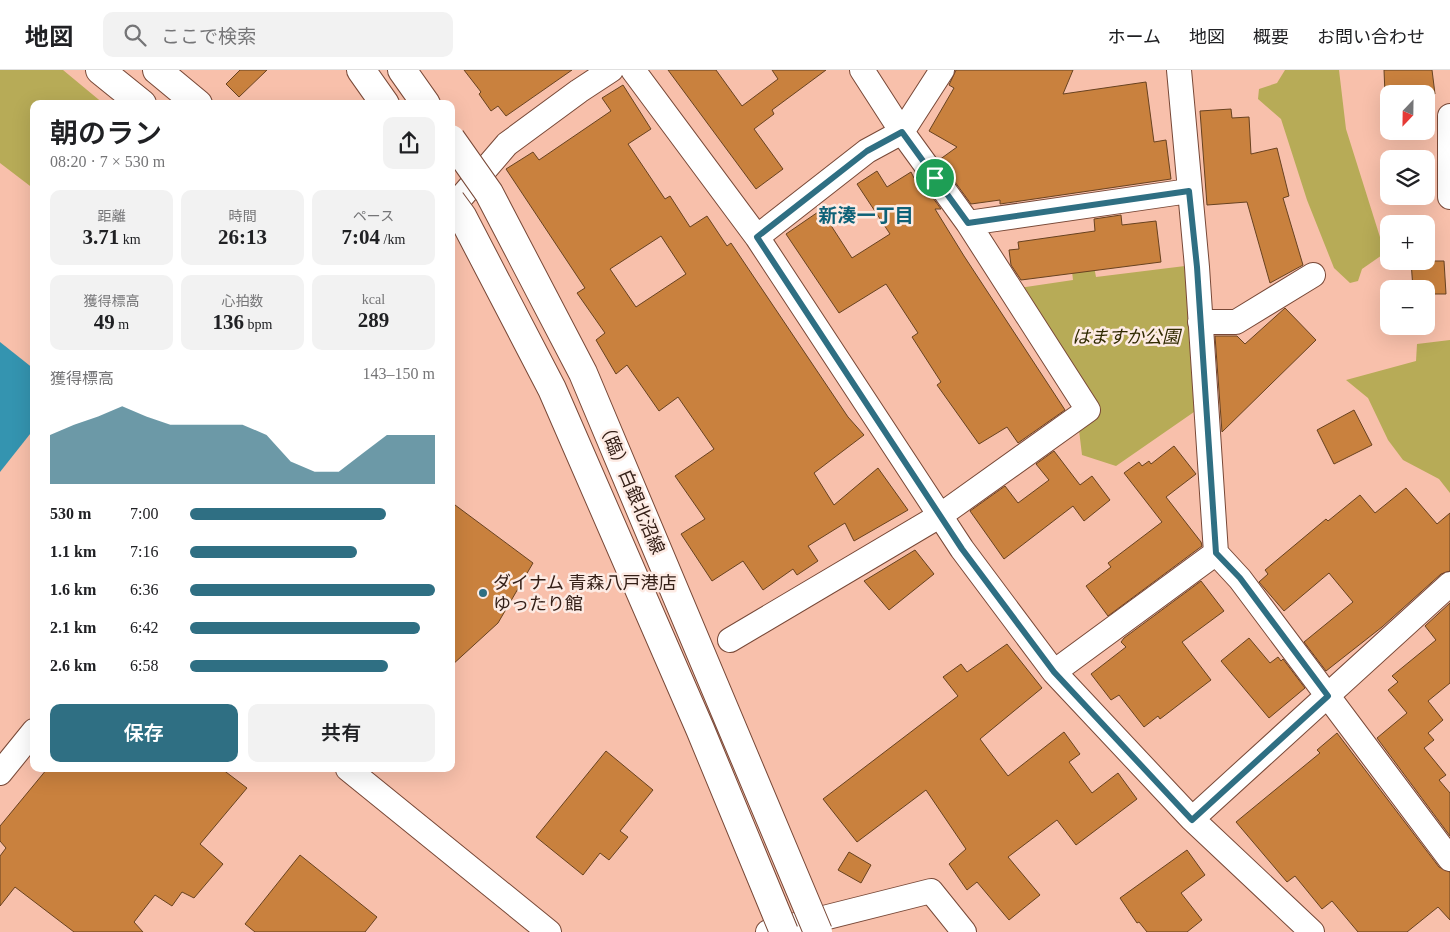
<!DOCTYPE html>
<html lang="ja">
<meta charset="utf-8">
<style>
body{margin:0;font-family:"Times New Roman","Noto Sans JP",serif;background:#f2f2f2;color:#202124;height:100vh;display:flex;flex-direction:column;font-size:19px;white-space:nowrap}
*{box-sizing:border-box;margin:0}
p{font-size:16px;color:#757577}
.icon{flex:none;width:28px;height:28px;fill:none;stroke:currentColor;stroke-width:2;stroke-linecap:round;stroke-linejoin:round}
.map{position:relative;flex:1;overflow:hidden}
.side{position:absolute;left:30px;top:30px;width:425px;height:672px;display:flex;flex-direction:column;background:#fff;border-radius:10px;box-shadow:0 5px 20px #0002}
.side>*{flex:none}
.needle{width:32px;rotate:202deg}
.fabs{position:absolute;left:1380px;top:15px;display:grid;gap:10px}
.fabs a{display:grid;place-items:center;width:55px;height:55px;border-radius:10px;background:#fff;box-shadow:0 5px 20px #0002;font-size:25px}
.pin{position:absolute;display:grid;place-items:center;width:42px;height:42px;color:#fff;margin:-21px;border:2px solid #fff;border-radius:50%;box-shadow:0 1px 5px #0007}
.round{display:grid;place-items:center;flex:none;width:52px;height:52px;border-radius:10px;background:#f2f2f2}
.head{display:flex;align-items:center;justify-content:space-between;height:85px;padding:0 20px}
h1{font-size:28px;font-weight:600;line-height:38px}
.stats{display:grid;grid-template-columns:repeat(3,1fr);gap:8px;height:85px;padding:5px 20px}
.stats div{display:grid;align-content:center;border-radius:10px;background:#f2f2f2;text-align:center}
.stats b{font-size:21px;font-weight:600}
.stats small{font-size:14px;font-weight:400}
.stats p{font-size:14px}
.chart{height:140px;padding:10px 20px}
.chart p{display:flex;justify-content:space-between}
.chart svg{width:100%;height:90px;margin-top:5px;fill:#2f6f83;opacity:.7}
.primary-button{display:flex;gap:10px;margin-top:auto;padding:10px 20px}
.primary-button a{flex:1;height:58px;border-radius:10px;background:#2f6f83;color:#fff;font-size:20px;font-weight:600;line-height:58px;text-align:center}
.primary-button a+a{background:#f2f2f2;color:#202124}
ul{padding:0 20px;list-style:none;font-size:16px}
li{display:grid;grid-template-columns:80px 60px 1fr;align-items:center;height:38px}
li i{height:12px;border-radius:6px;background:#2f6f83}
header{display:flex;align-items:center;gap:30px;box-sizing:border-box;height:70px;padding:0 25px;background:#fff;border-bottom:1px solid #e0e0e0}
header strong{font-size:24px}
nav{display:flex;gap:28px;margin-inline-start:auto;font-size:18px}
.search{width:350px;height:45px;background:#f2f2f2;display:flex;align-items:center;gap:12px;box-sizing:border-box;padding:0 18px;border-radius:10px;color:#757577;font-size:19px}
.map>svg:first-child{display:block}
</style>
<header>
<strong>地図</strong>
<div class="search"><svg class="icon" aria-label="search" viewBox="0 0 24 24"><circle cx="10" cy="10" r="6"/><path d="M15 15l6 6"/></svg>ここで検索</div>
<nav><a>ホーム</a><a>地図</a><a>概要</a><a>お問い合わせ</a></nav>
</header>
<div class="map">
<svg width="1450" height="862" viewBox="0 0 1450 862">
<rect width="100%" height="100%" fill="#f8c0ab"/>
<path fill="#b7ab57" d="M0 0H63L104 34H34V119L0 93Z
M1285 0H1339L1346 59 1385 183 1362 199 1358 211 1350 213 1334 198 1307 130 1281 49 1258 29 1259 19 1277 13Z
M1090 175 1096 207 1185 196 1194 342 1116 396 1082 385 1079 360 1100 345 1019 218 1073 210 1069 176Z
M1450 270V423L1439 409 1403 390 1388 370 1368 328 1346 310 1416 291 1417 274Z"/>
<path fill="#3494b0" d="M0 272 34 299V359L0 402Z"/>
<path fill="#c9813e" stroke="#684220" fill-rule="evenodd" d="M240 0H267L239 27 226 14Z
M464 0H572L506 46 498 36 491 41 479 24 481 22Z
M668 0H716L742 36 778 9 772 0H826L772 40 774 44 754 59 783 99 756 119Z
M956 0H1073L1063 24 1146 12 1154 72 1166 70 1171 109 1000 134V130L971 134 939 90 957 77 929 61 954 18 949 15Z
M1384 0H1432L1435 24H1385Z
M623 15 651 59 628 74 665 129 670 126 690 157 707 146 727 176 731 173 848 347 864 365 814 403 834 435 878 398 908 440 854 471 845 453 808 476 818 491 797 505 793 499 763 520 743 491 712 511 681 464 705 449 675 406 714 379 678 327 659 341 627 295 616 304 596 270 605 263 577 223 585 218 506 99 533 82 539 90 611 41 602 28ZM661 166 686 204 636 237 610 199Z
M1231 39 1232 48 1249 47 1251 84 1277 78 1289 126 1283 128 1303 195 1270 213 1247 132 1207 135 1200 41Z
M877 101 887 117 911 102 914 108 917 106 941 139H935L964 186 1065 340 1018 373 1007 357 979 374 937 315 941 312 912 267 918 263 886 214 839 243 786 164 821 140 852 188 890 164 857 114Z
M1121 145 1122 155 1156 151 1161 192 1021 210 1011 195 1009 180 1019 179 1018 172 1095 161 1094 149Z
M1411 191H1444L1446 224H1426V219H1413Z
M1285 238 1316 270 1222 362 1215 266H1237L1245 274Z
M1354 340 1372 375 1334 394 1317 360Z
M1174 376 1196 404 1166 427 1201 472 1202 476 1108 546 1086 516 1111 497 1108 493 1162 452 1124 403 1139 392 1142 396 1149 391 1151 394Z
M1054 381 1080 415 1092 406 1110 430 1084 451 1073 436 1004 489 970 441 1005 416 1018 433 1049 410 1036 394Z
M1406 418 1437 454 1450 443V501L1441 504 1382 557 1326 601 1304 572 1353 532 1329 503 1284 541 1259 512 1268 504 1265 500 1326 449 1328 451 1360 425 1375 443Z
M451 432 533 493 498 553 451 596Z
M915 480 934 504 889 540 864 511Z
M1201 511 1224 541 1182 572 1211 610 1160 649 1158 646 1144 657 1119 625 1111 630 1091 604 1126 577 1121 572 1124 568Z
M1450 533V613L1428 631 1443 650 1428 663 1434 670 1424 678 1446 705 1439 710 1450 723V766L1377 668 1407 643 1388 620 1398 612 1392 606 1436 570 1425 556Z
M1249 568 1270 593 1278 587 1281 591 1283 589 1305 618 1269 648 1221 591Z
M1007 574 1042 618 980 669 1008 706 1064 662 1080 684 1069 692 1092 723 1118 703 1137 729 1076 775 1057 750 1008 787 1040 825 1009 850 977 812 967 820 949 794 966 779 926 720 857 772 823 729 958 626 943 607 961 594 967 602Z
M1337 663 1439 797 1450 802V850L1438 837 1407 862H1358L1332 831 1322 839 1295 806 1287 812 1236 752 1320 683 1317 680Z
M606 681 653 720 620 761 628 767 609 790 600 783 583 805 536 767Z
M47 699H222L247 718 200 774 223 794 194 828 182 822 172 836 155 825 134 852 143 862H74L15 817 0 836V786L6 778 0 771V756Z
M1187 780 1205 805 1181 823 1202 850 1187 862H1147L1139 852 1137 853 1120 828Z
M849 782 871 795 861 813 838 800Z
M300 785 377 847 365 862H255L245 854Z"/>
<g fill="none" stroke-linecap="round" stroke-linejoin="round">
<g stroke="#784837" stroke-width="26">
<path id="minor" d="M633 0 757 167 962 479 1054 602 1192 749 1312 862
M1179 0 1197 197 1216 483 1240 509 1450 789
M1450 46V127
M451 139 507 74 579 21 611 0
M968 153 1189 121
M757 167 867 81 902 62 942 0
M1200 252H1236L1313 205
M730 570 941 445 1088 340 968 153 902 62 862 0
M1054 602 1216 483
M348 699 549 862
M0 703 34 661
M1192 749 1450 514
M768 862 931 821 964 862"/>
</g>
<g stroke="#784837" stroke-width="30">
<path id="tertiary" d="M100 0 142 34
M157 0 198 34
M361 0 385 34
M402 0 426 34"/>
</g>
<use href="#minor" stroke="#fff" stroke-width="24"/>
<use href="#tertiary" stroke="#fff" stroke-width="28"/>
<g stroke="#784837" stroke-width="30" stroke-linecap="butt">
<path id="tertiary-bridge" d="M451 69 489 123 583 303 818 862
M451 131 462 146 552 319 700 659 784 862"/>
</g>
<use href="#tertiary-bridge" stroke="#fff" stroke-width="28"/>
</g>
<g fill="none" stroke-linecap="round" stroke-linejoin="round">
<g stroke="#fff" stroke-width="10">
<path id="route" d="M902 62 968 153 1189 121 1197 197 1216 483 1240 508 1328 626 1192 750 1054 602 962 479 757 167 867 81Z"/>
</g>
<use href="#route" stroke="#2f6f83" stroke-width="6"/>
</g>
<circle fill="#2f6f83" stroke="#fdebe4" stroke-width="2" cx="483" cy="523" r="5"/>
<g text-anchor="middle" stroke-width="5" stroke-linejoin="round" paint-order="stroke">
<g font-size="18" font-style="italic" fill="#302a00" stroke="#fdebe4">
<text x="1126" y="273">はますか公園</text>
</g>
<g font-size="18" fill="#352018" stroke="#fdebe4">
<text transform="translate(631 417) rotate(67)" y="6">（臨）白銀北沼線</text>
</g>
<g font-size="18" fill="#352018" stroke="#fdebe4" text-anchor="start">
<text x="493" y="519">ダイナム 青森八戸港店<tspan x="493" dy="21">ゆったり館</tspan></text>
</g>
<g font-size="19" font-weight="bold" fill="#0e6177" stroke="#fdebe4">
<text x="866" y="152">新湊一丁目</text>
</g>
</g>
</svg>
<div class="fabs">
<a><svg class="needle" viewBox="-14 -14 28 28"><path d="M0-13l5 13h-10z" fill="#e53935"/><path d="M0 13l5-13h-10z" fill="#757577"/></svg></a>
<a><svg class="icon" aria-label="layers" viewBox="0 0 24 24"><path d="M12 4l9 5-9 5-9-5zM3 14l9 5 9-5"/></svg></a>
<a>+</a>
<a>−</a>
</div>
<div class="pin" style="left:935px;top:108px;background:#1e9e55"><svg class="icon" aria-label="arrive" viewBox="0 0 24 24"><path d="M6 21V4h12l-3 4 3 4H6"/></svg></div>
<section class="side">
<div class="head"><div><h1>朝のラン</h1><p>08:20 · 7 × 530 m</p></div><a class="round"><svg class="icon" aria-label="share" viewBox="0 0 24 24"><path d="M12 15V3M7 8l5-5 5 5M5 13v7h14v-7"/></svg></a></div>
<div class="stats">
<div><p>距離</p><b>3.71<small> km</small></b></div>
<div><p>時間</p><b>26:13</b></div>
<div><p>ペース</p><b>7:04<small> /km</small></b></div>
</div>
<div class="stats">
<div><p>獲得標高</p><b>49<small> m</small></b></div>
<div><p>心拍数</p><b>136<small> bpm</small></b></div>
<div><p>kcal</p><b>289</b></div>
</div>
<div class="chart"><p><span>獲得標高</span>143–150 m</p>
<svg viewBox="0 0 160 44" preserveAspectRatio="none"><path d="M0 44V20L10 15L20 11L30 6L40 11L50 15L60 15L70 15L80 15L90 20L100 33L110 38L120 38L130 29L140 20L150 20L160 20V44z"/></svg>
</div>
<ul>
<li><b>530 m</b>7:00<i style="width:80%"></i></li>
<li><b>1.1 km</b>7:16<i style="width:68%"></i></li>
<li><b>1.6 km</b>6:36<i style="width:100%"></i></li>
<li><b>2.1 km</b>6:42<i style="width:94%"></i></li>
<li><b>2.6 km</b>6:58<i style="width:81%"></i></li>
</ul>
<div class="primary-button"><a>保存</a><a>共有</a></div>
</section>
</div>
